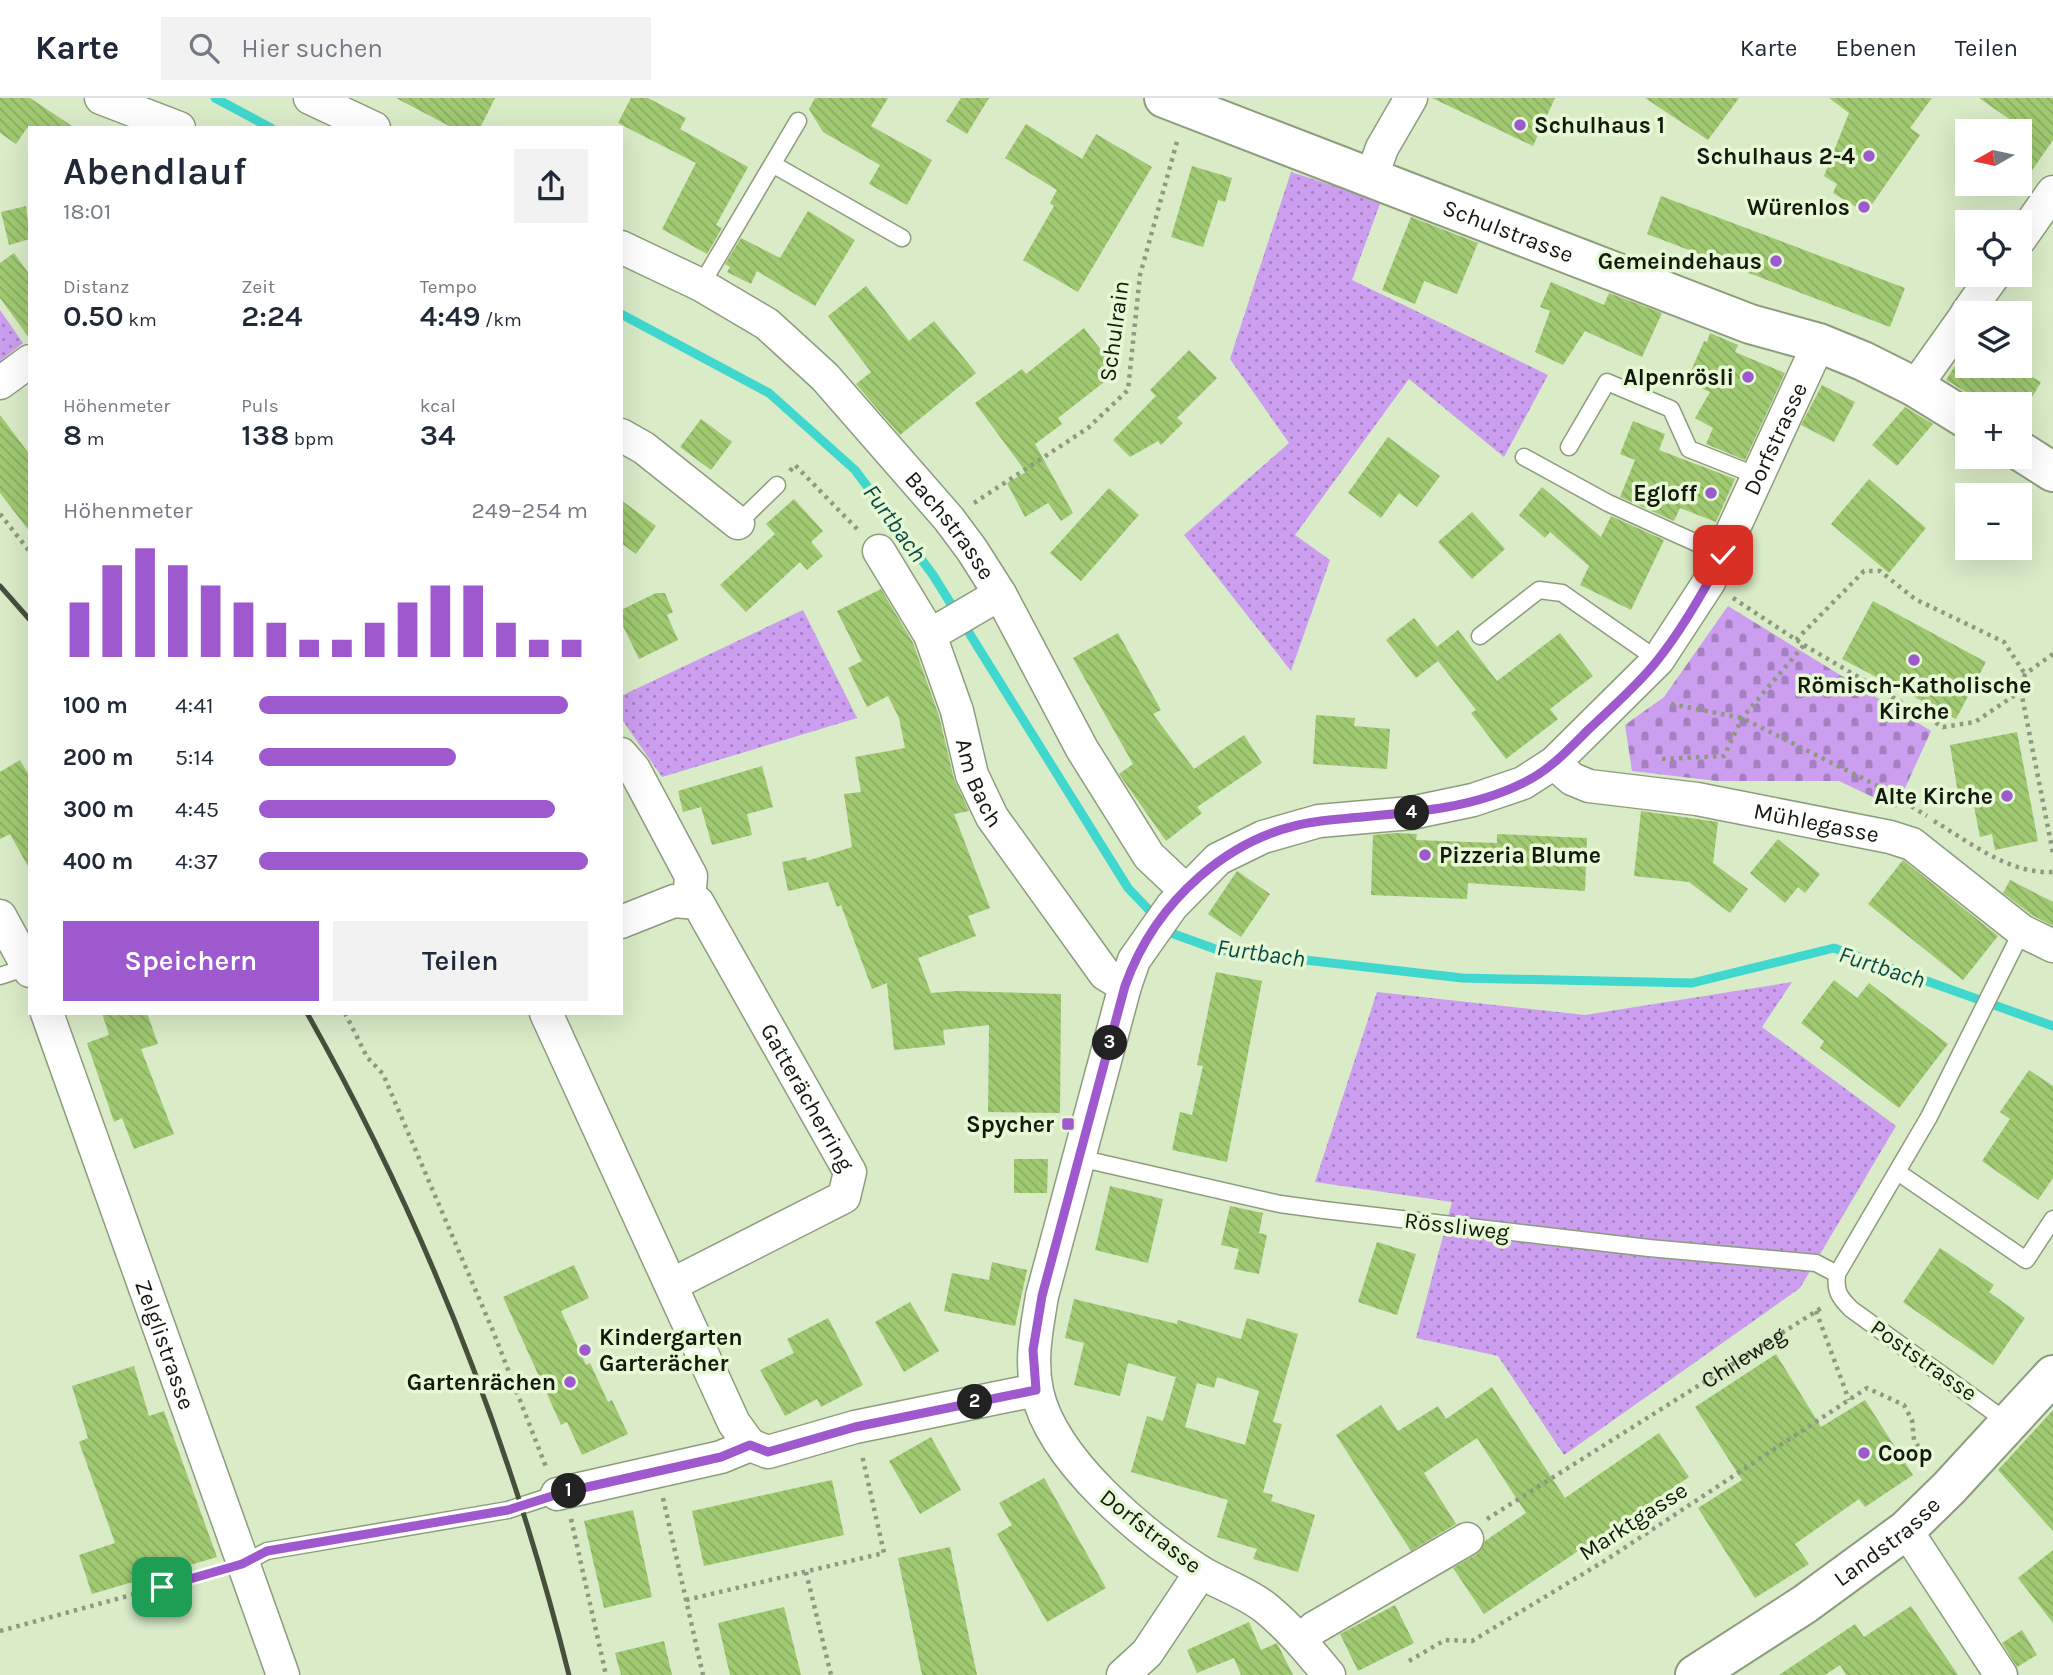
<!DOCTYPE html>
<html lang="de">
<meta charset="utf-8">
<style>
body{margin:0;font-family:Karla,sans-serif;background:#f2f2f3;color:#1f2937;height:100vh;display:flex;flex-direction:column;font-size:26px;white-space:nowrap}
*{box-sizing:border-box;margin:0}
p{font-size:23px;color:#747a83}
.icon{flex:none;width:38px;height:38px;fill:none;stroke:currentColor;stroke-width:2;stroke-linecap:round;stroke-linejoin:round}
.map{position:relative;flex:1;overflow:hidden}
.panel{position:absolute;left:28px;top:28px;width:595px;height:889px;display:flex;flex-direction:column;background:#fff;border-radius:0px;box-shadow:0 7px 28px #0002}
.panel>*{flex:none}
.needle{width:46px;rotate:261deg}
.tools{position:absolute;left:1955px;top:21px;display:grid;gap:14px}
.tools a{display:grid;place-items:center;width:77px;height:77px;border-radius:0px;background:#fff;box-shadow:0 7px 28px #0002;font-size:35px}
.pin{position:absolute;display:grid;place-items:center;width:60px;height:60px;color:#fff;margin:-30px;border-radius:14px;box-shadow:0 4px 10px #0006}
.km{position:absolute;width:35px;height:35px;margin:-18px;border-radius:50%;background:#222;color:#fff;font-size:19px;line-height:35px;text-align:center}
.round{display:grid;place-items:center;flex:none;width:74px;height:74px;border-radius:0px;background:#f2f2f3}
.head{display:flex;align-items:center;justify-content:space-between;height:119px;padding:0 35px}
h1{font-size:38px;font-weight:600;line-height:52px}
.metrics{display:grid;grid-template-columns:repeat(3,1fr);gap:10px;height:119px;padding:7px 35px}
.metrics div{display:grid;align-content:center}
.metrics b{font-size:30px;font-weight:600}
.metrics small{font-size:19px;font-weight:400}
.metrics p{font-size:19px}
.chart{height:196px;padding:14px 35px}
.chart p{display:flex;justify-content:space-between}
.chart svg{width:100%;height:126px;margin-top:7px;stroke:#9e59ce;stroke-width:6}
.button{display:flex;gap:14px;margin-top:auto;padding:14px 35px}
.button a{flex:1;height:80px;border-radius:0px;background:#9e59ce;color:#fff;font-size:28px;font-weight:600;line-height:80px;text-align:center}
.button a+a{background:#f2f2f3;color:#1f2937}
ul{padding:0 35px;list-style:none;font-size:23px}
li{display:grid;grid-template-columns:112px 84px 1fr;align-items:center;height:52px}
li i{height:18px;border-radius:9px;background:#9e59ce}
header{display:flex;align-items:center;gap:42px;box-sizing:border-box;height:98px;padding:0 35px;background:#fff;border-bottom:2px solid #e0e1e3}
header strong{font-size:33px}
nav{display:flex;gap:38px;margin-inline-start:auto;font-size:24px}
.search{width:490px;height:63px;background:#f2f2f3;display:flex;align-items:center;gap:18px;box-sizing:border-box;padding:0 24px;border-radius:0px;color:#747a83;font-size:26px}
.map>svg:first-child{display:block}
</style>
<header>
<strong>Karte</strong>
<div class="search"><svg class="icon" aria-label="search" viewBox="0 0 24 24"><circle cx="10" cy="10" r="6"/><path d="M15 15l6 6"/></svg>Hier suchen</div>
<nav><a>Karte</a><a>Ebenen</a><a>Teilen</a></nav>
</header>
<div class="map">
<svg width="2053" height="1577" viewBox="0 0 2053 1577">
<defs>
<pattern id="grass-dots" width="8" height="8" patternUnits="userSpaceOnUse" patternTransform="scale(1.75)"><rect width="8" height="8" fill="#cb9eef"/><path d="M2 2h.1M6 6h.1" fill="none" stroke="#a480c0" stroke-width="1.8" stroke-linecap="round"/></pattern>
<pattern id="cemetery-stones" width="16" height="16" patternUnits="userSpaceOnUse" patternTransform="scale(1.75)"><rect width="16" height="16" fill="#cb9eef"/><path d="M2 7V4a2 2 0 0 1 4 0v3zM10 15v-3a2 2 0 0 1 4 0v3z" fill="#a480c0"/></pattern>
<pattern id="building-back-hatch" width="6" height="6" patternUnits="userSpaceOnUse" patternTransform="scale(1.75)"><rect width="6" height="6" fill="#a0c971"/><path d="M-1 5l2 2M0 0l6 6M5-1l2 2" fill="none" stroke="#89ac61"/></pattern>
</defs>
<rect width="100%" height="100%" fill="#d9ebc7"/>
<path fill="url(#grass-dots)" d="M1291 74 1381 103 1352 182 1548 277 1504 359 1409 281 1295 437 1330 462 1291 573 1184 437 1289 345 1230 261Z
M0 212 23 245 0 263Z
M803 512 857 620 662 679 621 620V598Z
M1792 884 1762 929 1896 1028 1800 1190 1564 1357 1498 1258 1416 1240 1452 1104 1315 1084 1377 894 1585 917Z"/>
<path fill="url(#cemetery-stones)" d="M1728 508 1931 633 1896 710 1839 683H1717L1632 673 1625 627 1664 599Z"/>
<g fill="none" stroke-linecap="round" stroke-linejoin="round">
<path stroke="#40d7ce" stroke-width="9" d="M215 0 271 30
M621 216 769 295 855 372 933 477 1128 790 1171 835 1218 852 1462 880 1692 885 1834 850 2053 928"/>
</g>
<path fill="url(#building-back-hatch)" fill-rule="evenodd" d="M0 0H30L75 30H27L16 46 0 35Z
M396 0H495L480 30H453Z
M631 0H648L686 20 680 31 748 69 716 127 722 130 707 156 662 131 696 65 618 25Z
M815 0H888L871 28 932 62 907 107 869 86 880 67 823 34 809 11Z
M961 0H989L967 36 946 23Z
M1432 0H1555L1533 48Z
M1645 0H1739L1708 42Z
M1829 0H1932L1910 30 1920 37 1866 115 1833 95 1837 86 1824 78 1849 15Z
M1979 0H2053V42L2020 90V33H2009L2015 25Z
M1026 26 1082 61 1096 36 1152 69 1078 194 1023 162 1054 108 1050 105 1057 92 1005 60Z
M1192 68 1232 80 1225 104 1218 102 1203 149 1171 139Z
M1661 98 1905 190 1890 229 1647 136Z
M26 108 30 141 9 147 1 114Z
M808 113 855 142 815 208 757 173 751 186 727 174 730 169 725 166 741 140 780 160Z
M1411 119 1478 145 1457 196 1424 183 1415 206 1382 192Z
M14 155 30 177V241L0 200V165Z
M1551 184 1604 207 1609 195 1662 215 1642 259 1585 233 1563 267 1535 254 1550 213 1540 209Z
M866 188 909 243 934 223 976 275 900 337 856 286 871 274 828 218Z
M1084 230 1112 266 1102 274 1108 281 1058 320 1062 326 1035 346 1073 415 1061 423 1048 405 1025 419 1007 385 1026 374 975 305 1022 271 1026 276Z
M1710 235 1738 247 1735 254 1785 275 1745 362 1706 346 1713 330 1695 320 1710 294 1701 290 1705 282 1691 273 1704 243 1707 244Z
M1189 252 1217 280 1177 320 1183 325 1161 347 1158 343 1130 359 1113 342 1156 298 1150 292Z
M1955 268H2012L2041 284 2028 306H2000L1979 294 1976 300 1946 282Z
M1822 287 1855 304 1834 344 1801 327Z
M1905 309 1933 326 1897 368 1872 347Z
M0 317 30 357V434L0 395Z
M701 321 732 344 711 372 680 349Z
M1633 323 1665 336 1659 352 1735 381 1716 424 1680 410 1674 423 1620 399 1635 362 1620 356Z
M1388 339 1440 378 1417 409 1399 395 1381 420 1348 395Z
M1869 381 1926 430 1889 475 1831 426Z
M1542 389 1601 439 1611 418 1664 442 1631 512 1580 487 1589 468 1550 434 1545 440 1519 417Z
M1109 390 1139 417 1081 483 1050 455Z
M794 401 823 433 811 444 823 458 807 472 800 464 746 514 720 487 775 436 766 426Z
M621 402 656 428 636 456 621 445Z
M1472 414 1505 451 1472 481 1438 444Z
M881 491 913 545 939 618 954 681 969 713 954 716 990 810 968 818 976 838 918 860 931 895 957 893 1061 896 1060 1015 988 1014 989 927 943 932 945 947 894 952 887 885 872 891 841 807 837 809 828 784 788 793 782 764 806 759 807 763 852 749 844 696 861 694 855 659 905 650 899 620 888 598 867 609 848 570 862 563 837 513Z
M656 495H665L673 514 667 517 678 542 639 561 621 524V512Z
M1873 503 1986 564 1956 621 1842 561Z
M1414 520 1437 549 1458 532 1497 583 1560 535 1593 578 1550 611 1558 621 1506 661 1471 615 1476 612 1438 563 1416 580 1386 542Z
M1118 535 1161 612 1153 616 1194 671 1244 637 1262 665 1197 709 1202 715 1166 743 1119 676 1133 666 1073 560Z
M1316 617 1355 620 1354 628 1390 631 1387 671 1313 666Z
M2017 634 2038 743 1995 752 1992 736 1980 739 1972 698 1959 701 1950 647Z
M20 662 30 679V772L10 736 0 741V674Z
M762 668 773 709 747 716 752 737 712 747 701 709 683 714 678 693Z
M1641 713 1718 724 1713 765 1748 791 1730 815 1689 784 1634 778Z
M1396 735 1417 736 1416 742 1497 745V736L1587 740 1585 793 1468 785 1467 801 1371 797 1373 737Z
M1778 741 1820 776 1805 795 1798 789 1785 805 1750 775Z
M1903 762 1998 838 1963 882 1868 806Z
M1237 773 1270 796 1241 839 1208 816Z
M2010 782 2053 804V828L2032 817 2003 795Z
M1216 874 1262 883 1227 1064 1172 1052 1180 1014 1192 1017 1203 968 1197 967Z
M1834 882 1857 900 1869 885 1948 946 1899 1010 1820 950 1824 943 1801 925Z
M102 915H147L158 946 141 951 174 1036 134 1051 122 1020 114 1024 87 945 109 937Z
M2029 972 2053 988V1080L2038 1102 1982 1063 2010 1021 2000 1014Z
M1014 1061H1048L1047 1095H1014Z
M1110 1088 1163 1101 1148 1165 1095 1152Z
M1230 1108 1263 1115 1259 1135 1267 1137 1259 1176 1234 1171 1239 1151 1221 1147Z
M1377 1144 1416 1156 1397 1217 1358 1204Z
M1940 1150 1994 1187 1989 1194 2025 1220 1993 1267 1903 1204Z
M992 1164 1027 1172 1015 1228 944 1213 952 1175 989 1182Z
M574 1167 589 1200 561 1213 586 1267 590 1265 608 1304 612 1302 628 1336 582 1357 567 1324 561 1327 503 1199Z
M1074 1201 1177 1226 1178 1222 1241 1241 1247 1220 1298 1236 1273 1324 1282 1326 1263 1394 1273 1397 1271 1403 1315 1417 1298 1474 1253 1461 1257 1451 1217 1439 1228 1402 1131 1374 1147 1318 1163 1323 1176 1279 1128 1265 1120 1298 1074 1287 1084 1245 1065 1240ZM1217 1279 1259 1293 1245 1347 1185 1329 1197 1285 1214 1290Z
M910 1204 939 1253 904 1274 875 1224Z
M828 1220 863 1287 821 1309 817 1301 785 1318 760 1272 794 1255 787 1241Z
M1776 1256 1821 1329 1865 1302 1913 1377 1865 1409 1859 1401 1795 1446 1809 1466 1755 1500 1698 1410 1742 1382 1695 1309Z
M134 1268 149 1318 164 1313 217 1459 92 1496 79 1457 115 1445 79 1344 88 1340 72 1288Z
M1492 1289 1565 1400 1659 1335 1689 1379 1484 1516 1453 1470 1477 1456 1485 1443 1526 1415 1477 1340 1424 1375 1456 1426 1411 1453 1336 1337 1381 1307 1398 1333 1438 1308 1446 1321Z
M2053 1312V1433L1998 1372Z
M931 1339 961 1392 920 1416 889 1363Z
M1044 1380 1106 1490 1047 1524 997 1436 1012 1427 999 1405Z
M832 1382 844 1437 704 1468 692 1413Z
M633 1412 652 1499 604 1510 584 1423Z
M950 1449 977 1577H922L898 1460Z
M2053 1452V1525L2018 1480Z
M1395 1507 1414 1545 1358 1573 1340 1536Z
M1911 1508 1958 1577H1846L1840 1567 1825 1577H1779L1855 1526 1864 1539Z
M784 1509 801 1577H730L718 1525Z
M1249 1524 1261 1552 1277 1545 1293 1577H1241L1234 1560 1197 1575 1187 1552Z
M2022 1532 2037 1557 2017 1569 2002 1545Z
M664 1543 672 1577H621L615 1555Z"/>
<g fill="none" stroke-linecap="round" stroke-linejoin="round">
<g stroke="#8d9d7c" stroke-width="19">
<path id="service" d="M774 67 902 140
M701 187 798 23
M1569 349 1607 284 1671 311 1689 351 1760 379
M1524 359 1608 405 1723 457
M738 425 777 387
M1480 538 1539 492 1562 495 1658 562
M0 878 28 869
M1079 1060 1280 1106 1324 1112 1649 1150 1816 1165 1837 1176
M1899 1075 2026 1162 2053 1121
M2010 1326 1851 1211C1839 1199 1835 1193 1837 1176L1929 1019 2022 833
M241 1467 267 1453 508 1412 557 1396"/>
</g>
<g stroke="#8d9d7c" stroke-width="35">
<g id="minor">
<path d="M101 0 179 30"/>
<path d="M310 0 374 30"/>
<path d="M1372 78 1382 50 1411 0"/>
<path d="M2020 141 2053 94"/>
<path id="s2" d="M621 149 701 187 767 226 825 279 949 421 972 452 1000 496 1082 651 1149 758 1185 792"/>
<path d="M1967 215 1994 177"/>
<path d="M0 285 30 263"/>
<path d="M1915 289 1967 216"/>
<path d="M621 337 644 350 738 425"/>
<path id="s3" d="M879 453 930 537 957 613 972 677 992 719 1105 876 1125 888"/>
<path d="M930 537 1000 496"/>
<path d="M621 656 634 671 691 778 689 804"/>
<path id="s4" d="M1554 665 1572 681 1589 688 1697 701 1890 739 1912 746 2022 833 2053 848"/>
<path d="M0 818 30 873"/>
<path id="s5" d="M621 824 674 803 698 805 850 1074 844 1099 671 1187"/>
<path id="s6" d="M47 915 283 1577"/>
<path d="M546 915 734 1325 750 1347"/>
<path d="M557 1396 721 1359 750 1347 768 1354 855 1329 1036 1292"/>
<path d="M1906 1432 2001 1577"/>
<path d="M1301 1542 1314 1530 1467 1441"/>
<path d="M1123 1577 1147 1555 1201 1474"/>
<path id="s7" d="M1329 1577C1310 1554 1291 1531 1267 1511 1249 1496 1223 1487 1202 1475 1144 1438 1052 1363 1037 1293 1030 1261 1037 1229 1042 1198L1125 888 1134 862 1172 808 1218 761 1263 739 1319 723 1411 715 1473 702 1523 685 1554 665 1658 562 1709 484 1819 245"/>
</g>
</g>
<g stroke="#8d9d7c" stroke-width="42">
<g id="tertiary">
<path id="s8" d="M1164 0 1750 226 1819 245 1863 263 1915 289 1967 321"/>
<path d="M2020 353 2053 374"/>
</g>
</g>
<g stroke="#8d9d7c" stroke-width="42">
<g id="secondary">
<path id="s9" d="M1695 1577 1805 1506 1906 1432 1949 1390 2053 1277"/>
</g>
</g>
<g stroke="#8d9a7f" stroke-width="4.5" stroke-dasharray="3.5 5" stroke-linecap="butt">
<path d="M790 373 795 367 859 433"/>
<path d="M974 405 1088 330 1128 292 1140 177 1178 40"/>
<path d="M0 416 30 454"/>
<path d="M1733 500 1804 547 1943 629 1975 624 2021 593"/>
<path d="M1796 542 1864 473H1880L1915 501 2004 544 2025 576"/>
<path d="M2053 556 2025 576 2021 593 2053 755"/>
<path d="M1671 606 1742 620 1880 689 1927 718"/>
<path d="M1662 661 1724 658 1742 620 1804 547"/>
<path d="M1934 723C1971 745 2009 776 2053 774"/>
<path d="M345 915 367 959 383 976 493 1233 546 1369"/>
<path d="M1816 1213 1849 1302"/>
<path d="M663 1400 703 1577"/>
<path d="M571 1421 606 1577"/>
<path id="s1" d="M1487 1421 1823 1209"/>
<path d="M806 1474 831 1577"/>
<path d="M686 1502 884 1455 862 1357"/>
<path d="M0 1533 215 1474"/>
<path d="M1409 1563 1445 1542 1472 1543 1606 1462 1867 1290 1904 1307 1912 1322 1914 1342 1929 1365"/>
</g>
<use href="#service" stroke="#fff" stroke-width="16"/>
<use href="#minor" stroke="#fff" stroke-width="32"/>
<use href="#tertiary" stroke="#fff" stroke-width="38"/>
<use href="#secondary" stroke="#fff" stroke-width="38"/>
<path stroke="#464f3c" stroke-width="5" d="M0 488 30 522
M307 915C425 1124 511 1345 569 1577"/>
</g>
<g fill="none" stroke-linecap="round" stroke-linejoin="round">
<g stroke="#fff" stroke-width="14">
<path id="route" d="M162 1489 242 1466 267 1453 508 1412 565 1394 721 1359 750 1347 768 1354 855 1329 1036 1292 1033 1252 1042 1198 1125 888C1155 804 1230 734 1321 723 1388 715 1461 716 1523 685 1549 673 1569 651 1588 632 1611 610 1636 589 1656 564 1682 532 1704 493 1723 457"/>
</g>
<use href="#route" stroke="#9e59ce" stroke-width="9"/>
</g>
<g fill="#9e59ce" stroke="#e6f8d4" stroke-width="2.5">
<circle cx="1520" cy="27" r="7"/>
<circle cx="1869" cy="58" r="7"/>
<circle cx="1864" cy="109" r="7"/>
<circle cx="1776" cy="163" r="7"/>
<circle cx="1748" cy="279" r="7"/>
<circle cx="1711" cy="395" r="7"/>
<circle cx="1914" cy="562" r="7"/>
<circle cx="2007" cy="698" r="7"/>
<circle cx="1425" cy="757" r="7"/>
<rect x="1061" y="1019" width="14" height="14" rx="3.5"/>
<circle cx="585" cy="1252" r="7"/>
<circle cx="570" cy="1284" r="7"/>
<circle cx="1864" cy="1355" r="7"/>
</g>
<g text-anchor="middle" stroke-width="7" stroke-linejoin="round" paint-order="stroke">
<g font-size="23" font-weight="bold" fill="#13190c" stroke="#e6f8d4" text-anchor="end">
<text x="1534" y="35" text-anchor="start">Schulhaus 1</text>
<text x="1855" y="66">Schulhaus 2-4</text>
<text x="1850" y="117">Würenlos</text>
<text x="1762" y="171">Gemeindehaus</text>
<text x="1734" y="287">Alpenrösli</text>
<text x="1697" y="403">Egloff</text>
<text x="1914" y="595" text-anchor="middle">Römisch-Katholische<tspan x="1914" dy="26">Kirche</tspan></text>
<text x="1993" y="706">Alte Kirche</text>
<text x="1439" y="765" text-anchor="start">Pizzeria Blume</text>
<text x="1054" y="1034">Spycher</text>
<text x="599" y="1247" text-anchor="start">Kindergarten<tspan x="599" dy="26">Garterächer</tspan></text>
<text x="556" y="1292">Gartenrächen</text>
<text x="1878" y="1363" text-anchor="start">Coop</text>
</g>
<g font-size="23" fill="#13190c" stroke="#e6f8d4">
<text dy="8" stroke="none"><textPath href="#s8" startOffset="369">Schulstrasse</textPath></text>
<text transform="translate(1114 233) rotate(-82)" y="8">Schulrain</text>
<text dy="8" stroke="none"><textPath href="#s7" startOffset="1743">Dorfstrasse</textPath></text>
<text dy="8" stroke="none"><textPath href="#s2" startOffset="438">Bachstrasse</textPath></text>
<text dy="8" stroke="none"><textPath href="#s3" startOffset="254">Am Bach</textPath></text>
<text dy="8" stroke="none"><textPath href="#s4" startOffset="273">Mühlegasse</textPath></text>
<text dy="8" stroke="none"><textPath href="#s5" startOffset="304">Gatterächerring</textPath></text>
<text transform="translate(1457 1128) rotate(7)" y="8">Rössliweg</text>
<text dy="8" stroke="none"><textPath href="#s6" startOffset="352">Zelglistrasse</textPath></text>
<text dy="8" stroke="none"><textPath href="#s1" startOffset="303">Chileweg</textPath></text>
<text transform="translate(1924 1262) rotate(35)" y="8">Poststrasse</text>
<text transform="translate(1633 1423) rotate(-33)" y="8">Marktgasse</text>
<text transform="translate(1151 1433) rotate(38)" y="8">Dorfstrasse</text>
<text dy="8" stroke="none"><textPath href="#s9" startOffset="234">Landstrasse</textPath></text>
</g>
<g font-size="24" font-style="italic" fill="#0a4c48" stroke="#e6f8d4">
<text transform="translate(895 425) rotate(54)" y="8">Furtbach</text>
<text transform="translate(1261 855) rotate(8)" y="8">Furtbach</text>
<text transform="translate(1882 869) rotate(18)" y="8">Furtbach</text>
</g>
</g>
</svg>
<div class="tools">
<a><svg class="needle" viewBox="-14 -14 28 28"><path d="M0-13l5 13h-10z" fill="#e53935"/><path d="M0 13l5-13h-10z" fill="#747a83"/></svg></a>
<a><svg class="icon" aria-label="locate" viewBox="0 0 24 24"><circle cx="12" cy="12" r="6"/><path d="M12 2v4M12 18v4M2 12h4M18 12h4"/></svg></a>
<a><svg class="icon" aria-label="layers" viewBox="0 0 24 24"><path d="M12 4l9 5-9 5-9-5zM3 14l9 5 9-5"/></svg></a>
<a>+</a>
<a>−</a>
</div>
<div class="pin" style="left:162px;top:1489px;background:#1e9e55"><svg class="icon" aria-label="arrive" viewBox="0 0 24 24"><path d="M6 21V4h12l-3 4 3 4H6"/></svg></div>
<div class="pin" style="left:1723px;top:457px;background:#d93025"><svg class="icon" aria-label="check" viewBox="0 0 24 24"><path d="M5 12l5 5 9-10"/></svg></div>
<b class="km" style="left:569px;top:1393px">1</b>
<b class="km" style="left:975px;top:1304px">2</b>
<b class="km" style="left:1110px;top:945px">3</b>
<b class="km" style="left:1412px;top:715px">4</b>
<section class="panel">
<div class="head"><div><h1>Abendlauf</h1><p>18:01</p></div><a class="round"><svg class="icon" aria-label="share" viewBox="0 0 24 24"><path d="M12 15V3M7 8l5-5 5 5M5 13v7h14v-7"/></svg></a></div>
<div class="metrics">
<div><p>Distanz</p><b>0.50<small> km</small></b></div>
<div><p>Zeit</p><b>2:24</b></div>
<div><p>Tempo</p><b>4:49<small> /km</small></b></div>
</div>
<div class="metrics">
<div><p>Höhenmeter</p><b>8<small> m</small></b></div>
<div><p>Puls</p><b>138<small> bpm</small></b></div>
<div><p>kcal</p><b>34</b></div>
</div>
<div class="chart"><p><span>Höhenmeter</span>249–254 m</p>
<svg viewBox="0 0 160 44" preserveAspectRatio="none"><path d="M5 44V25M15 44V12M25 44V6M35 44V12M45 44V19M55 44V25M65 44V32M75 44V38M85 44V38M95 44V32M105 44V25M115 44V19M125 44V19M135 44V32M145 44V38M155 44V38"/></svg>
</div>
<ul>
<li><b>100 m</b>4:41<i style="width:94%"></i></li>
<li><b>200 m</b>5:14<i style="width:60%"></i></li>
<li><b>300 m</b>4:45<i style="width:90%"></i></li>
<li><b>400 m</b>4:37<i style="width:100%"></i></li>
</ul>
<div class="button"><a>Speichern</a><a>Teilen</a></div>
</section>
</div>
